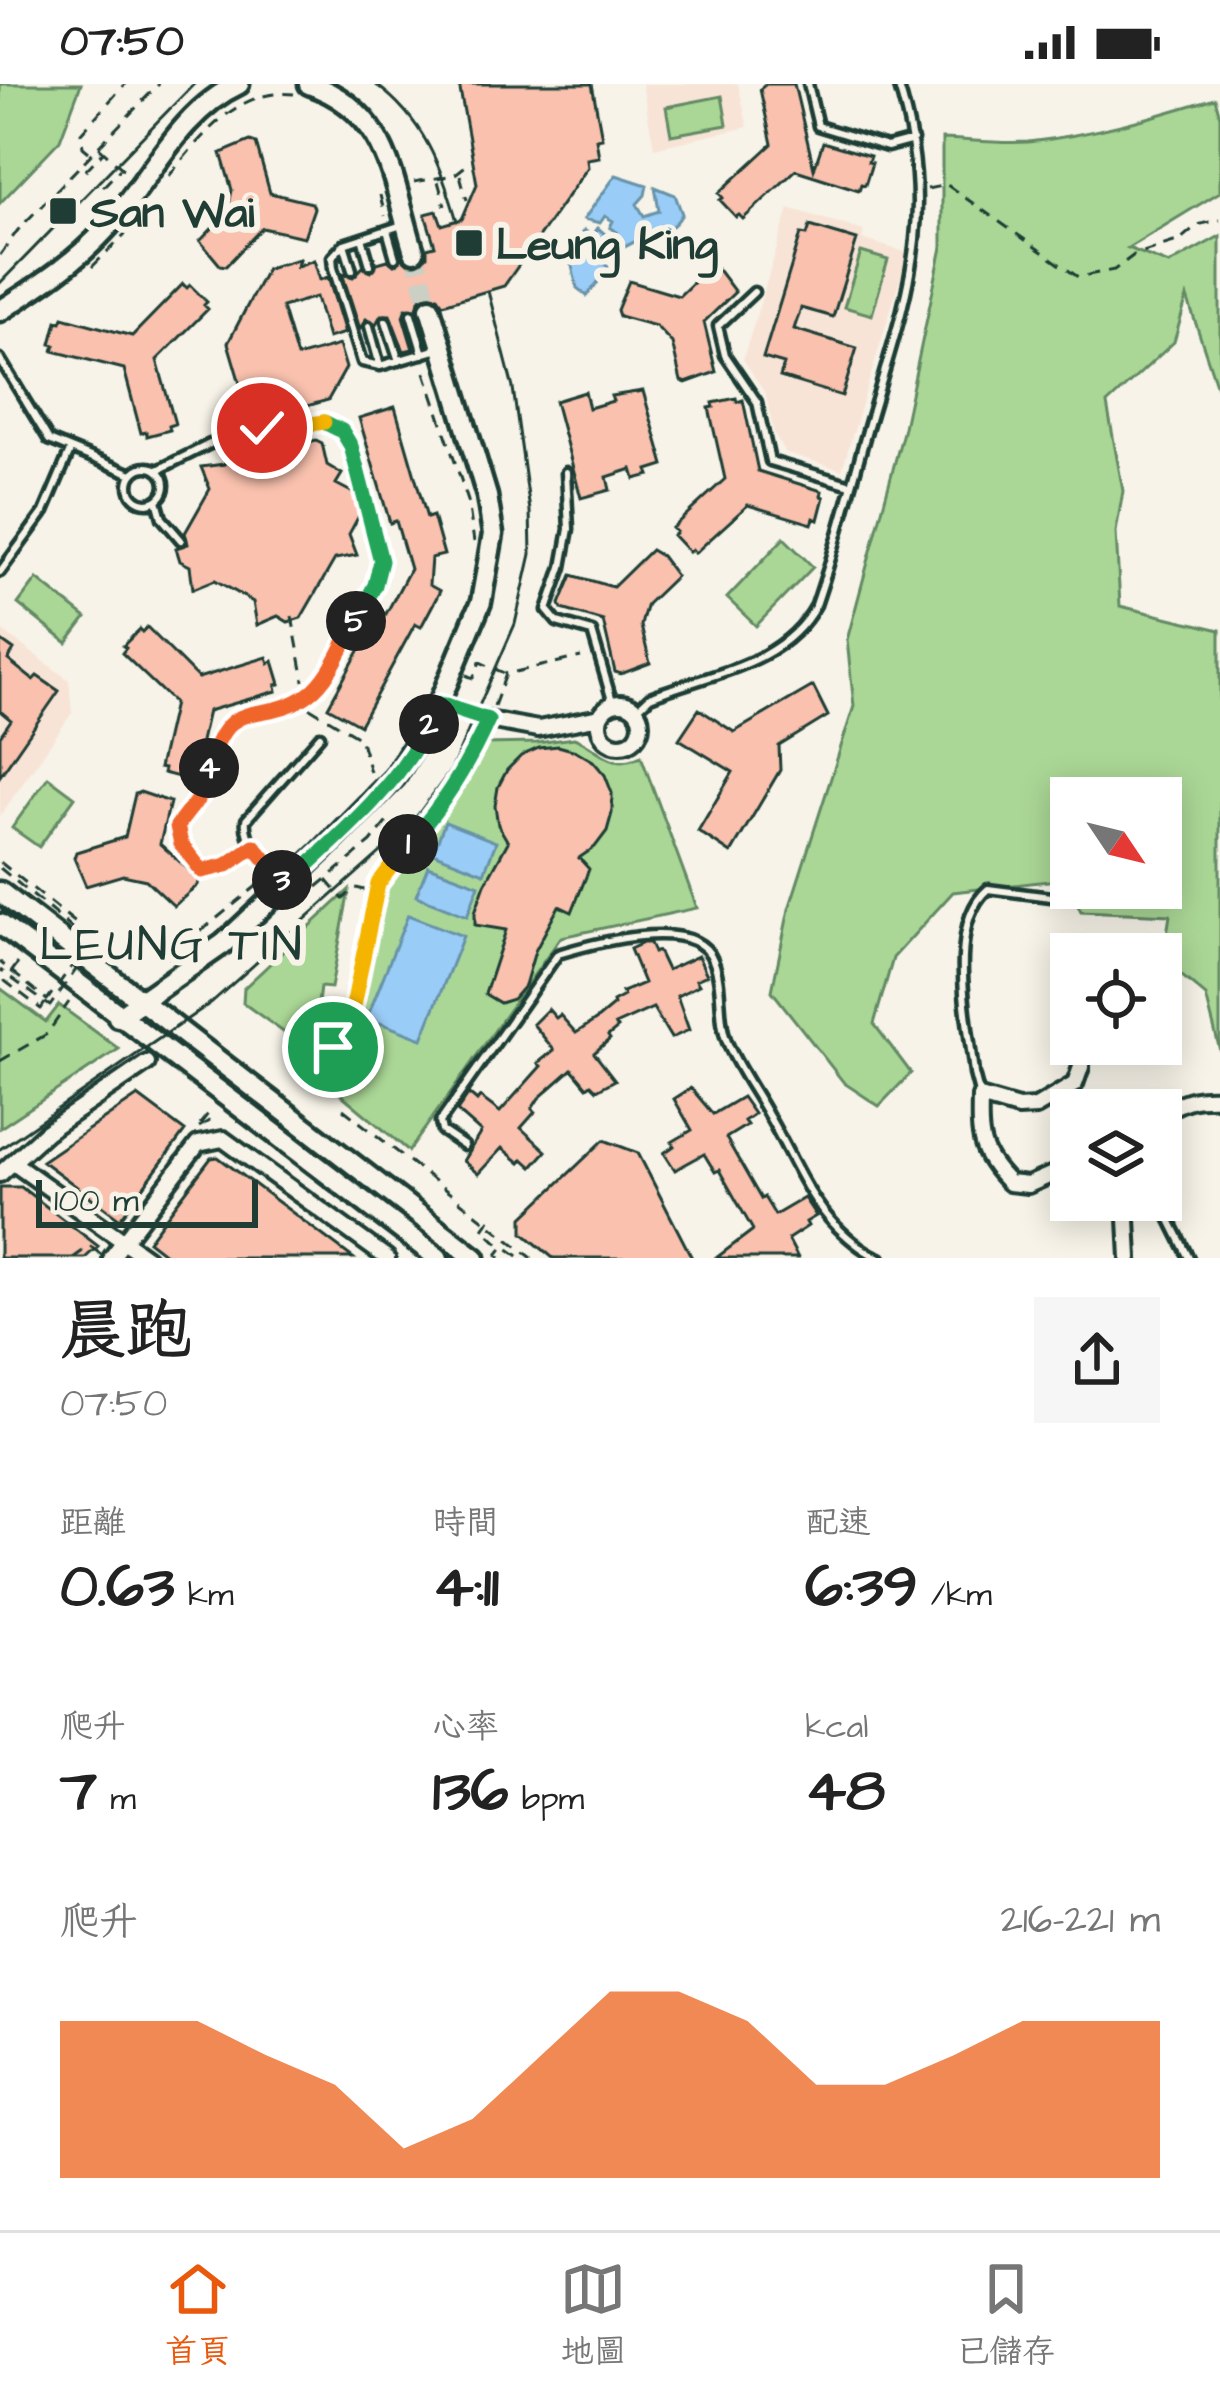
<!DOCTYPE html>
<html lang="zh-TW">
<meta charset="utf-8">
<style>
body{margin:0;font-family:"Architects Daughter","LXGW WenKai TC",sans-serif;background:#f6f6f6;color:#222;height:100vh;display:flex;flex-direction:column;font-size:45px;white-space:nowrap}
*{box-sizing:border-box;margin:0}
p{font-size:39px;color:#767676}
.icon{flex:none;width:66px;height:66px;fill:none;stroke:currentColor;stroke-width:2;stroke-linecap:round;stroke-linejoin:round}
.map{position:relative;height:1174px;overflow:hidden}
.sheet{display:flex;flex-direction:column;background:#fff;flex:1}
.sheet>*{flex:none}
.needle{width:78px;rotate:125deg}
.controls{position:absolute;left:1050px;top:693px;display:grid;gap:24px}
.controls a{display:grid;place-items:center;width:132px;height:132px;border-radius:0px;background:#fff;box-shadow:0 6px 30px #0003;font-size:60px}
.scale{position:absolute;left:36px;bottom:30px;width:222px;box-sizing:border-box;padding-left:12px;border:6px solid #1f3d34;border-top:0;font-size:33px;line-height:42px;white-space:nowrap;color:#1f3d34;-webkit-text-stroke:9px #f7f3e8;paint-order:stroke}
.pin{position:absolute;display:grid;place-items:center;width:102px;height:102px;color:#fff;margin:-51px;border:6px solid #fff;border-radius:50%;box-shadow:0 3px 12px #0007}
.km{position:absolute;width:60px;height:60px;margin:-30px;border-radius:50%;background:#222;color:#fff;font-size:33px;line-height:60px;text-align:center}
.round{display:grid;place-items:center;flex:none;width:126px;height:126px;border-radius:0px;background:#f6f6f6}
.headline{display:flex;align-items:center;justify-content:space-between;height:204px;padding:0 60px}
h1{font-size:66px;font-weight:700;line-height:90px}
.stats{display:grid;grid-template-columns:repeat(3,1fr);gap:18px;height:204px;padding:12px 60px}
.stats div{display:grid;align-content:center}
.stats b{font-size:60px;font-weight:700}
.stats small{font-size:33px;font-weight:400}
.stats p{font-size:33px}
.chart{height:336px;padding:24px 60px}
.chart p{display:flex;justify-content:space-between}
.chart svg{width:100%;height:216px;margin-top:12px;fill:#ea580c;opacity:.7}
.status{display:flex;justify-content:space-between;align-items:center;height:84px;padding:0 60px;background:#fff;direction:ltr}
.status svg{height:33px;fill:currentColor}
.tab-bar{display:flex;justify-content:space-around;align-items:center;height:168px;border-top:3px solid #e0e0e0;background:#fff;font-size:33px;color:#767676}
.tab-bar a{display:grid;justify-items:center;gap:6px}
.tab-bar .current{color:#ea580c}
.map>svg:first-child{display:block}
</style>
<div class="status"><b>07:50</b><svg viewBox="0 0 49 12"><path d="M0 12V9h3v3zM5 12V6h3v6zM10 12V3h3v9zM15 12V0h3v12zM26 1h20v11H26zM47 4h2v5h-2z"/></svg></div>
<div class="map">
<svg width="1220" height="1174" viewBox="0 0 1220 1174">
<rect width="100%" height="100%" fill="#f7f3e8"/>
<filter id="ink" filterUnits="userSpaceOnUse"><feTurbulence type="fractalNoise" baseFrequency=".00833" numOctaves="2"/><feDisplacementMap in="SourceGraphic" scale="24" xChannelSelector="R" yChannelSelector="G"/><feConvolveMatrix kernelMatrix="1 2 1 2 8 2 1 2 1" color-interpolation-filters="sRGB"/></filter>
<g filter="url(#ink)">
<path fill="#f8e4d7" d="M642 0H738L748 43 654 64Z
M789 124 864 147 862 155 908 169 842 386 786 369 774 350 766 311 743 275Z
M0 545 69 596 72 629 0 732Z"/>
<path fill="#aad796" stroke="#648a65" stroke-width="3" fill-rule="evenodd" d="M0 0H81L60 56 0 119Z
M722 12 727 41 671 51 666 23Z
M1215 14 1220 32V108L1128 164 1169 180 1220 152V312L1187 213 1174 258 1107 320 1123 407 1116 448 1120 522 1220 546V967L1206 912 1163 876 1170 831 1081 827 1065 795 953 808 893 874 874 940 911 989 879 1022 844 999 772 907 789 825 854 622 847 556 903 348 942 163V55C970 56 1000 60 1028 58 1092 51 1154 33 1215 14ZM1071 714H1161V804H1071Z
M861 168 888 176 872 231 844 223Z
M784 454 813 483 756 542 727 514Z
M37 495 86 534 67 559 18 520Z
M574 654C601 664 609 687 641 672L697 824 561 853 409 1067 313 987 335 971 351 949 368 857 385 799 482 660 537 659Z
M48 693 75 713 39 763 12 744Z
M349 806 331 904 320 903 318 919 328 920 318 941 293 955 243 919 244 904Z
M0 904 46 938 59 921 119 965 0 1044Z"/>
<path fill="#99ccf6" stroke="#6893a8" stroke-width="3" d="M616 91 647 101 645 111 637 120 644 132 659 127 655 103 675 111 682 130C668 156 641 149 619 167L615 164 618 159 613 155 617 148 610 143 613 137 605 132 600 139 584 135Z
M598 144 605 150 601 157 608 161 604 168 610 173 605 180 609 184 587 212 577 204 572 182 566 172 584 146 592 152Z
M445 738 496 758 484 789 433 769Z
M428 782 479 801 467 832 416 812Z
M408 831 463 852 422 955 367 934Z"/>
<path fill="#f9c1ae" stroke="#1f3d34" stroke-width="3" d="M459 0H592L602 54 596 55 599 73 587 75 588 83 504 202 443 220 438 213 427 211 419 216 417 225 406 224 403 232 413 265 404 267 390 231H381L376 240 366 235 360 245 342 189 353 193 363 183 371 188 377 179 388 176 394 181 402 174 410 181H419L427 172V164L435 162 425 130 437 127 442 141 462 135 477 100Z
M766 0H794L814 85 823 58 870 72 868 78 872 79 865 101 861 100 859 106 796 86 743 135 739 131 736 133 720 116 723 114 719 109 772 60 760 5Z
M250 57 256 59 270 109 312 119 314 124 304 153 262 144 226 182 220 181 200 157 227 129 230 116 232 106 221 69Z
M810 142 857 156 833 233 801 224 794 245 857 264 842 312 780 293 784 280 763 274 801 150 807 151Z
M299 175 297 182 314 176 320 196 328 193 345 249 328 254 316 213 282 223 297 273 339 261 346 284 328 316 276 331 244 313 228 259 267 184Z
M710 182 716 183 735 208 704 238 716 288 686 299 681 297 672 259 656 242 619 232 617 226 629 197 679 212Z
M183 200 187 204 190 201 207 218 204 221 208 225 157 276 175 340 169 342 170 346 147 352V348L141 349 124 285 53 267 55 261 51 260 57 237 61 238 63 233 132 252Z
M643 307 664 381 648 386 650 391 635 395 632 385 607 393 610 406 581 414 555 317 585 308 589 324 613 317 611 312Z
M736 314 737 318 743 316 758 387 822 407 821 412 824 413 818 436 814 434 812 440 748 421 695 469 692 465 689 468 673 451 676 448 672 444 725 395 709 324 714 323 713 319Z
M395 323 427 434 433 432 444 471 431 474 429 501 440 507 421 543 415 540 360 641 328 623 381 527 386 530 410 485 396 437 390 439 359 334Z
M251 351 273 364 279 355 294 362 316 356 322 359 327 381 342 390 336 400 357 411 361 428 349 450 357 471 335 475 301 534 288 538 278 532 257 541 253 518 215 496 193 505 190 482 180 477 176 464 188 460 185 449 210 405 201 383 224 380 238 355Z
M651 466 661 472 676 492 647 520 643 533 641 542 650 579 621 590 615 588 603 537 562 525 560 520 572 491 613 503Z
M147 543 198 594 267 573 269 579 273 577 280 600 276 601 277 607 208 627 193 692 187 690 186 695 163 689 164 685 159 684 174 619 122 569 126 564 123 562 140 545 142 548Z
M0 556 14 566 8 576 33 596 37 592 59 607 0 692V652L11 636 0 627Z
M813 602 828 632 779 662 780 686 731 769 698 747 733 688 679 655 699 625 734 648Z
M558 662 576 667 593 677 605 691 612 709V729L607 747 595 763 579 774 589 785 572 828 559 822 535 867 525 901 513 915 500 919 485 910 506 846 475 841V828L485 800 508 758 498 741 495 722 498 703 507 686 521 672 539 664Z
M140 708 170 718 160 760 199 795 198 801 174 822 146 796 123 791 86 802 74 774 76 768 125 753 135 710Z
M643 859H650L654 869 658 867 667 886 698 872 707 891 696 896 699 901 677 912 689 946 671 954 653 924 615 941 618 944 608 952 610 955 594 969 615 996 597 1006 591 1000 587 1003 572 985 539 1014 532 1025 535 1028 521 1044 546 1067 532 1083 523 1075 520 1079 502 1064 478 1090 463 1077 481 1048 457 1027 469 1010 477 1017 480 1013 500 1028 541 982 538 979 554 966 533 940 548 925 556 934 560 931 576 949 597 935 614 921 613 918 624 912 622 908 644 899 630 865Z
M691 1004 713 1030 742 1013 754 1030 744 1037 747 1041 726 1054 761 1115 764 1113 775 1131 804 1114 816 1132 806 1138 808 1142 788 1155 798 1174H716L753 1146 719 1086 715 1088 704 1070 675 1086 664 1069 674 1062 672 1058 692 1046 674 1015Z
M138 1012 185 1047 120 1135 42 1077Z
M604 1056 638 1069 692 1174H553L523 1149V1133Z
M218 1073 353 1174H170L148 1157 211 1074Z
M0 1103H21L98 1162 85 1174H0Z"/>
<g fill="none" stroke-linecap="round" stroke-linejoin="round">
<path stroke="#cccfc4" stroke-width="18" stroke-dasharray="18 9" stroke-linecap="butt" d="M414 168 430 224"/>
<g stroke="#1f3d34" stroke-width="15">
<path id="lane" d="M808 0 818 42 887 63 913 56
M402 141 344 160 332 173 333 184 362 278 380 282 438 265
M387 146 395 174
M362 154 370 181
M344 160 352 186
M754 208 718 242 725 271 757 318 770 377 851 401
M411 230 423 270
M386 237 399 277
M369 242 380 282
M0 275 49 356 132 390
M129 401a18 18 0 1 1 36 0a18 18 0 1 1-36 0Z
M158 386 246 342 273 347 314 337 329 339 342 348 351 362 380 467 375 501 322 597 302 614 242 632 228 640 218 653 201 711 177 742 181 760 202 787 227 781 254 762
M566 388 569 445 562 483 547 526 557 538 592 548 613 620
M157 416 162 434 181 456
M0 488 44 428 70 367
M440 620 484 635
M636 626 650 613C710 589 783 582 816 521 836 463 851 403 868 343 905 216 940 133 898 0
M284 798C269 781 243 760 246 736L320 652
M979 1009 974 990C969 940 945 841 988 805L1059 814
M464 1062 442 1047 440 1038 558 870C591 860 695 830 713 876 724 902 717 934 727 958 737 983 755 1007 768 1031 789 1066 807 1113 836 1142 848 1154 864 1168 880 1174
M1128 1119 1164 1124 1189 1174"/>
</g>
<g stroke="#1f3d34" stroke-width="22">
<path id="street" d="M599 640a21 21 0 1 1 42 0a21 21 0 1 1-42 0Z
M488 636 538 645 600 633
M1161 1031C1181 1016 1195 1013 1220 1014
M15 1080 147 1174
M1071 1082 1028 1101 1009 1099C979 1069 979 1054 980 1013L1018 1024 1036 1023 1075 1000 1081 983 1082 960
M0 1090 46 1048 147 979
M1126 1116 1129 1174
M111 1174 198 1060 223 1055 387 1174"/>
</g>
<g stroke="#1f3d34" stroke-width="27">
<path id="secondary" d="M309 0C391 29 391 95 414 168
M0 227C37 203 75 179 105 146 149 98 178 28 239 0
M0 808 475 1174
M0 840 438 1174
M118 933 223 860 321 768 395 693 439 619 481 518 493 450 487 412 430 224"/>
</g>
<path stroke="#1f3d34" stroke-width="3" stroke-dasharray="12 9" stroke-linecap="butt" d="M99 63 127 89
M89 68 83 63 81 49 125 0
M85 87 103 68
M460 91 467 116
M169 92C202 52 237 4 294 10
M438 97 445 122
M414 98 454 91 468 80
M103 103 120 85
M927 105 947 101 1078 193 1114 186 1134 171 1180 156 1197 141 1220 136
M380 111 385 132
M0 171 18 146 159 0
M92 183 127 148
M425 288 468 417 474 458
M292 532 304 597
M466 591 473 594 480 578 506 590 581 573
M494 622 506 590
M310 624 360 654 370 688
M327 796 343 815 356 804 369 807 367 816
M317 803 371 758 392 731
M369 807 375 808 386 784 437 729 457 699 483 647
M93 853 120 872 115 878
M168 874 264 796
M18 879 5 897 41 925 47 916
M346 930 353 927 375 810
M287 964C312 957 327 946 331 920
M0 977 47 950 69 918
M298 982C339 974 345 940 351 904
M343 1025 532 1174
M200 1040 211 1026
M199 1043 209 1037 216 1041
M490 1135 483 1145 502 1163
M73 1174 90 1162 95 1166
M500 1174 497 1171 504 1162 521 1174"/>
<use href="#lane" stroke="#f7f3e8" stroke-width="6"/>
<use href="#street" stroke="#f7f3e8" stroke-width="14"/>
<use href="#secondary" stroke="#f7f3e8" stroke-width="18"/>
<path stroke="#1f3d34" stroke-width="3" d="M375 0C423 34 441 82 457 137
M0 199 194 0
M0 1065 212 918 408 744 451 686 515 540 531 470 530 427 513 304 488 207"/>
<path stroke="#1f3d34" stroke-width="3" stroke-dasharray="12 9" stroke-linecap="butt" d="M256 354 271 328
M0 778 93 853 47 916 0 878
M0 784 93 862 50 922 0 886
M95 1166 106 1174"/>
</g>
</g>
<g fill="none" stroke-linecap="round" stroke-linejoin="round" filter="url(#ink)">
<g stroke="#fff" stroke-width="24">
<path id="split-1" d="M333 963 346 930 352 927 378 800 408 760"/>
</g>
<g stroke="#fff" stroke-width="24">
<path id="split-2" d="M408 760C443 722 467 683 488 636L439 620 429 640"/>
</g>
<g stroke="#fff" stroke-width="24">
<path id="split-3" d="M282 796 286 801C339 752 396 704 429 640"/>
</g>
<g stroke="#fff" stroke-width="24">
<path id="split-4" d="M209 684 201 711 177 742 181 760 202 787 227 781 254 762 282 796"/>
</g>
<g stroke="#fff" stroke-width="24">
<path id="split-5" d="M209 684C228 606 262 644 309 610 331 594 343 560 356 537"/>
</g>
<g stroke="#fff" stroke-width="24">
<path id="split-6" d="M324 338 342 347 351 362 381 477 375 501 356 537"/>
</g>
<g stroke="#fff" stroke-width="24">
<path id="split-7" d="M262 344 273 346 324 338"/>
</g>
<use href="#split-1" stroke="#f5b400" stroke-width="15"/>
<use href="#split-2" stroke="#22a559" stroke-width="15"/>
<use href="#split-3" stroke="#22a559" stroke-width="15"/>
<use href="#split-4" stroke="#f0652b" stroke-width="15"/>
<use href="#split-5" stroke="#f0652b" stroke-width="15"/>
<use href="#split-6" stroke="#22a559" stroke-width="15"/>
<use href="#split-7" stroke="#f5b400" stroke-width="15"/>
</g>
<g fill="#1f3d34" stroke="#f7f3e8" stroke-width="4.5">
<rect x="48" y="112" width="30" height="30" rx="6"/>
<rect x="454" y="144" width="30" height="30" rx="6"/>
</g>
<g text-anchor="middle" stroke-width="12" stroke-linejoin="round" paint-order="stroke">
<g font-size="45" font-weight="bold" fill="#1f3d34" stroke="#f7f3e8" text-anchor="start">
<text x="90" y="143">San Wai</text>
<text x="496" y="175">Leung King</text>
</g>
<g font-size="48" letter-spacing="3" fill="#1f3d34" stroke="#f7f3e8">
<text x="172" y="876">LEUNG TIN</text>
</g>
</g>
</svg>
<div class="controls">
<a><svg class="needle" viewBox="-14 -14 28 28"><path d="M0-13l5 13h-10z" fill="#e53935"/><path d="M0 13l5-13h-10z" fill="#767676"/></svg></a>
<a><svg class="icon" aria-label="locate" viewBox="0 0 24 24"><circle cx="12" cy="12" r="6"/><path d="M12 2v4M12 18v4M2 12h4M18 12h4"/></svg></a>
<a><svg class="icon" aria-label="layers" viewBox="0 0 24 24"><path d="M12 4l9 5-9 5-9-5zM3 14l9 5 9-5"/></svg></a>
</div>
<div class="scale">100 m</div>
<div class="pin" style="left:333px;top:963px;background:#1e9e55"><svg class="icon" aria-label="arrive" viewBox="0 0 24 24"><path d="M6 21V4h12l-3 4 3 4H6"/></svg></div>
<div class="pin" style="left:262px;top:344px;background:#d93025"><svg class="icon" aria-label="check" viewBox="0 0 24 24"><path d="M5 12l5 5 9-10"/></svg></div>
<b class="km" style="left:408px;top:760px">1</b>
<b class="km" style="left:429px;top:640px">2</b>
<b class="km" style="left:282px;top:796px">3</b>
<b class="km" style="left:209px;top:684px">4</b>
<b class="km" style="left:356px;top:537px">5</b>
</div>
<section class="sheet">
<div class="headline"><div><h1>晨跑</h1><p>07:50</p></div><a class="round"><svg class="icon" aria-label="share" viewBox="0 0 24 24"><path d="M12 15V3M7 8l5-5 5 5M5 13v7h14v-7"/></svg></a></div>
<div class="stats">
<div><p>距離</p><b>0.63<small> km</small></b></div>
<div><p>時間</p><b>4:11</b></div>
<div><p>配速</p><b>6:39<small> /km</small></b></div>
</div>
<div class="stats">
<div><p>爬升</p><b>7<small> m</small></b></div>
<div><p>心率</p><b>136<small> bpm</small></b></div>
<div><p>kcal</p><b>48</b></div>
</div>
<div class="chart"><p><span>爬升</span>216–221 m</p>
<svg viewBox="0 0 160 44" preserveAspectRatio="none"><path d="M0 44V12L10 12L20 12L30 19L40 25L50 38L60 32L70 19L80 6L90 6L100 12L110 25L120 25L130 19L140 12L150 12L160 12V44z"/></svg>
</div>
</section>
<nav class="tab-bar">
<a class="current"><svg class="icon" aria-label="home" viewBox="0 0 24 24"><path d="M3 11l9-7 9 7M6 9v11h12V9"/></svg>首頁</a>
<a><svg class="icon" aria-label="map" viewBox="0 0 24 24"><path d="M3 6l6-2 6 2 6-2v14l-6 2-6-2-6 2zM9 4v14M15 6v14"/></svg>地圖</a>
<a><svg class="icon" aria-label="saved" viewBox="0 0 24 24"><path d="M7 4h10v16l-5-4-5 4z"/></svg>已儲存</a>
</nav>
